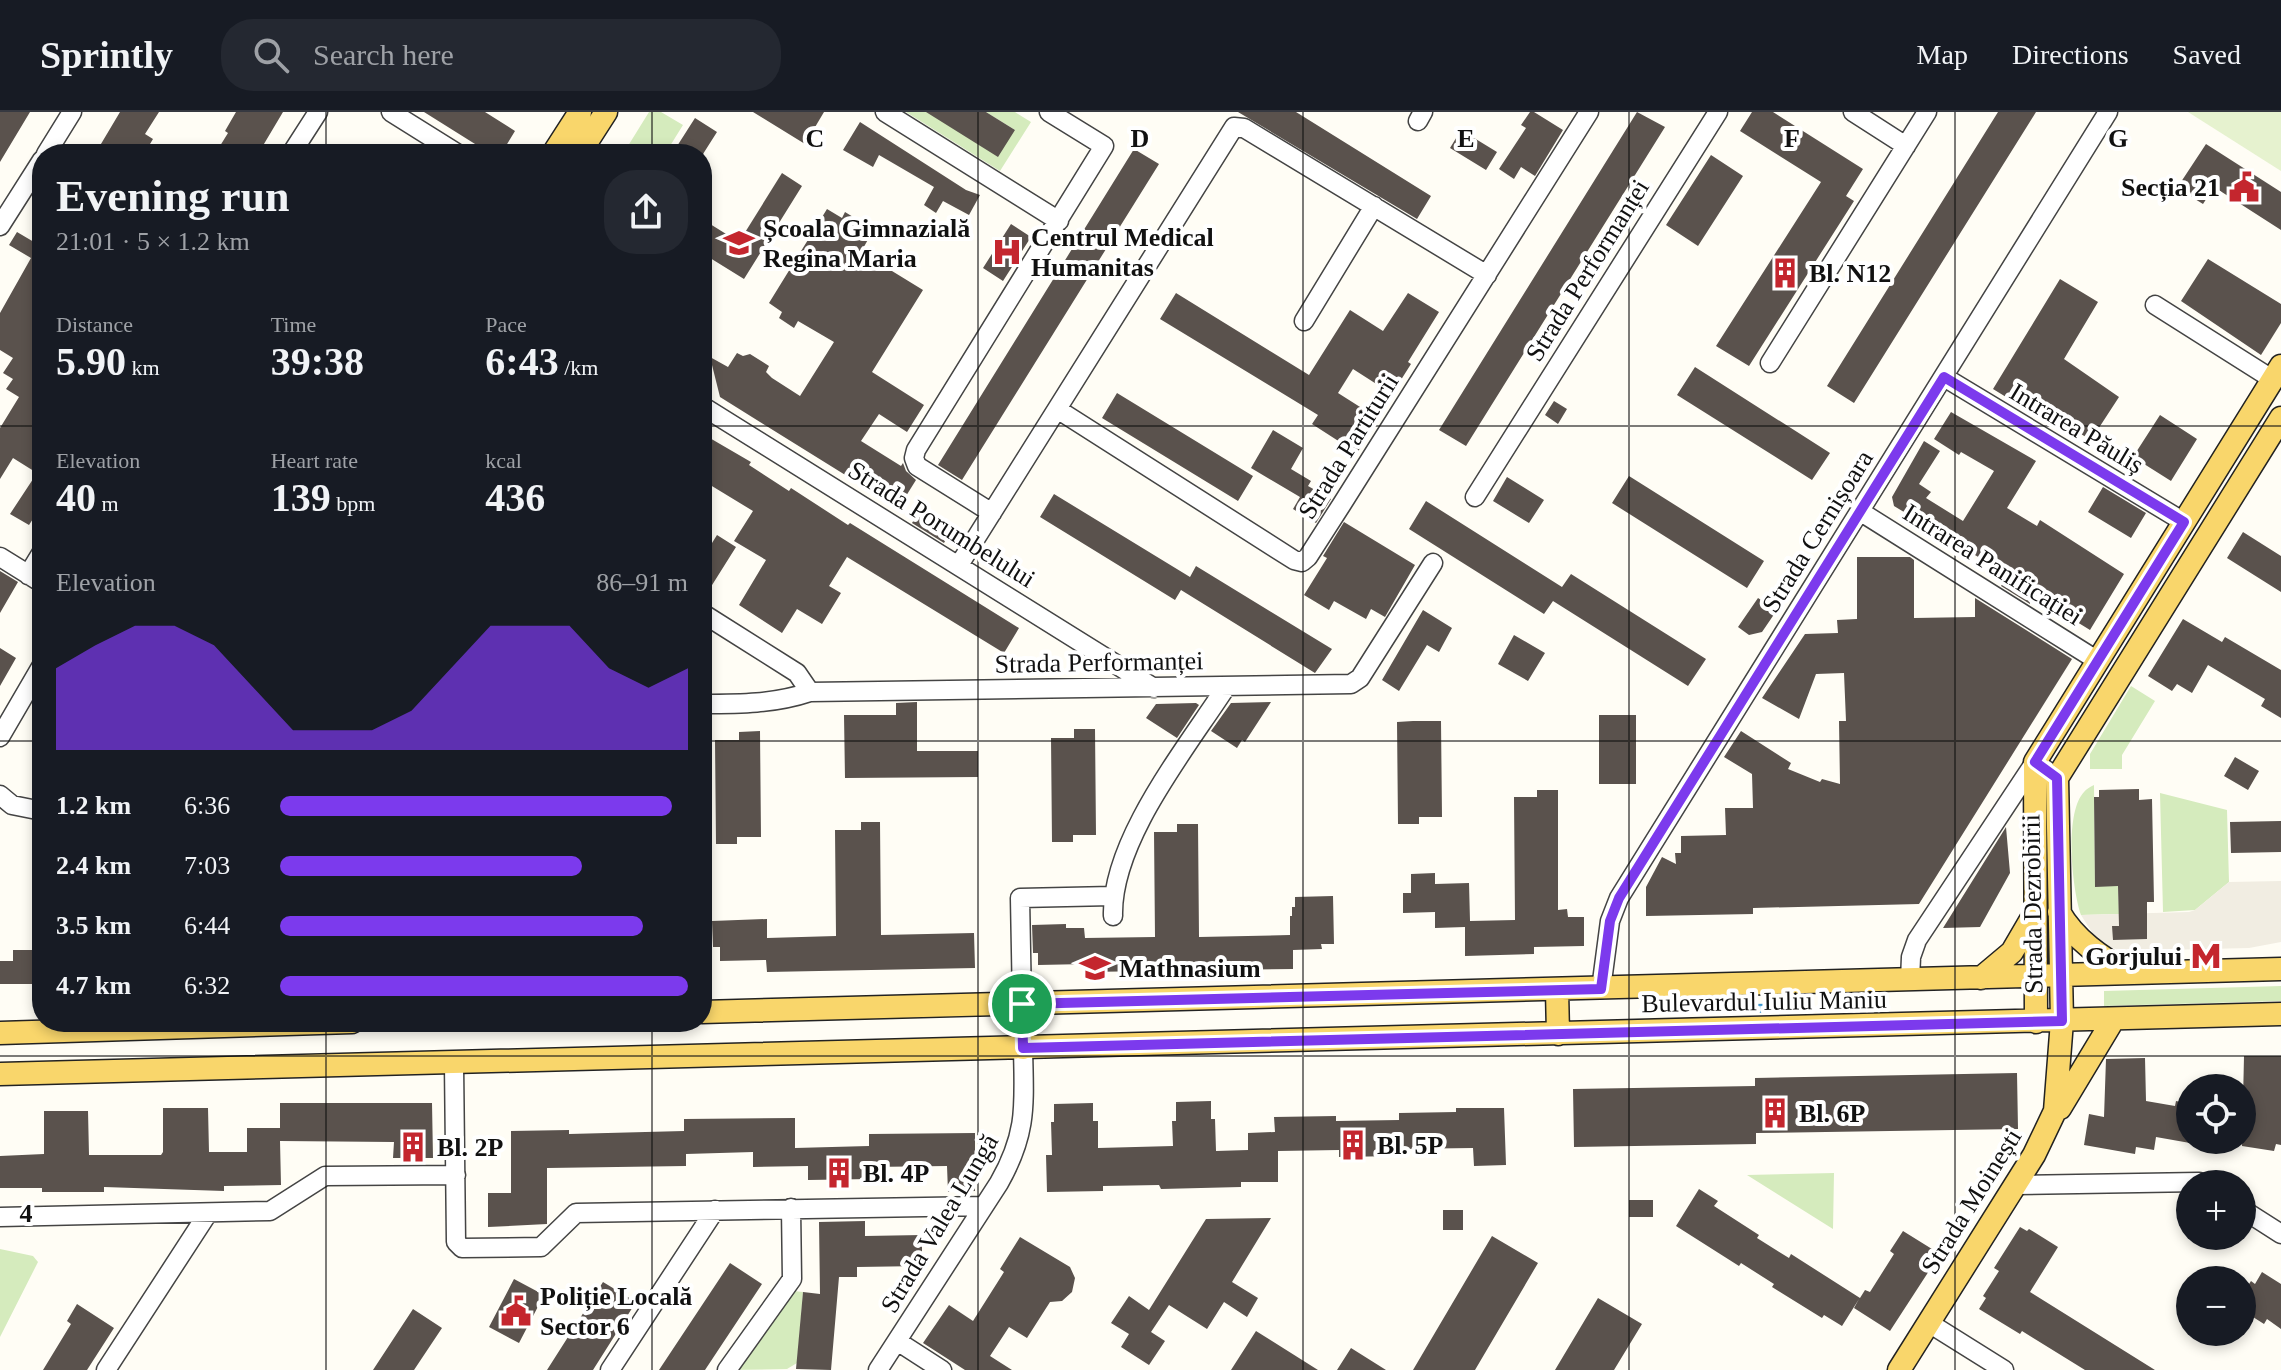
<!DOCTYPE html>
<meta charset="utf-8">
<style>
body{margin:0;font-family:Georgia,serif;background:#242831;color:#f1f3f6;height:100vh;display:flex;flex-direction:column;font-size:30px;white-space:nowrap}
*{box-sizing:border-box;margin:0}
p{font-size:26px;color:#9ea1a6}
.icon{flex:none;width:44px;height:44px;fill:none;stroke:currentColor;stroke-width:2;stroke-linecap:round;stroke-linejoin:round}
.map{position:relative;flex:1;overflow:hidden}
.side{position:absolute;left:32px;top:32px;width:680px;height:888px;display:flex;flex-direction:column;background:#171b24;border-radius:32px;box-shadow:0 4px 12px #0003}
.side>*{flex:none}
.fabs{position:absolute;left:2176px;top:962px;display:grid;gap:16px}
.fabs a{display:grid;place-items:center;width:80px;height:80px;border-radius:50%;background:#171b24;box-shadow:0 4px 12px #0003;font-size:40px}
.pin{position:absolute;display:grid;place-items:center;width:68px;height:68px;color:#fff;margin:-34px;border:4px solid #fff;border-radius:50%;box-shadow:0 2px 8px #0007}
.round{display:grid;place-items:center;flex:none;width:84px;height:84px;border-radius:32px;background:#242831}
.head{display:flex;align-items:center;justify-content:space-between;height:136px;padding:0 24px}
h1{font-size:44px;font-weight:700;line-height:60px}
.metrics{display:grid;grid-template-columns:repeat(3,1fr);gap:12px;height:136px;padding:8px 24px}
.metrics div{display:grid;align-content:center}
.metrics b{font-size:40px;font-weight:700}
.metrics small{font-size:22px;font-weight:400}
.metrics p{font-size:22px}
.chart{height:224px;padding:16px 24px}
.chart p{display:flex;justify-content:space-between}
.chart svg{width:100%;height:144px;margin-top:8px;fill:#7c3aed;opacity:.7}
ul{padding:0 24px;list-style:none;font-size:26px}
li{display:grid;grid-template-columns:128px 96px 1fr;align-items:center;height:60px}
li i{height:20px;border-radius:10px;background:#7c3aed}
header{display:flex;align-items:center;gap:48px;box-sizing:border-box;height:112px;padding:0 40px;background:#171b24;border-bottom:2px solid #363941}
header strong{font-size:38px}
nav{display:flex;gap:44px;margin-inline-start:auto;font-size:28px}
.search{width:560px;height:72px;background:#242831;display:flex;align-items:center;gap:20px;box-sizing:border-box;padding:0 28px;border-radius:32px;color:#9ea1a6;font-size:30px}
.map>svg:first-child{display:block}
</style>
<header>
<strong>Sprintly</strong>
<div class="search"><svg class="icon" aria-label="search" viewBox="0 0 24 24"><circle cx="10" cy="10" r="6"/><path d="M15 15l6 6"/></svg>Search here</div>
<nav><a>Map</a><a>Directions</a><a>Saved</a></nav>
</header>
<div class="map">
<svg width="2281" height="1258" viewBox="0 0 2281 1258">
<rect width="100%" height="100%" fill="#fffdf5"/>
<path fill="#d5ebbd" d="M649 0H661L683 13 665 42H623Z
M906 0H927L1015 18 986 0H1015L1031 10 1000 59Z
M2131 574 2155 589 2122 643V657H2090V642Z
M2094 673 2095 774H2118L2119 802 2081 803C2072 777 2064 701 2084 680 2086 677 2090 675 2094 673Z
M2160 681 2227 698 2229 770 2195 798 2163 800Z
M2281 874V889L2104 894V879Z
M1834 1061 1833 1117 1747 1063Z
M0 1137 33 1144 38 1150 0 1225Z
M784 1178 803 1180 797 1251 787 1257 727 1258Z"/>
<path fill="#e6f2cf" d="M2188 0H2281V59Z"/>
<path fill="#f1ede2" d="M2281 769V830L2249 836 2123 839 2109 835 2095 825 2081 803 2189 800 2195 798 2229 770Z"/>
<path fill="#b9e0f7" stroke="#3f96cf" stroke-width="2" d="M1802 892V899L1752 900V893Z"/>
<path fill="#5a524d" d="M0 0H30L0 50Z
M120 0H159L145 22 153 27 144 42H95Z
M236 0H283L258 42H215L228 21 225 19Z
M424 0H485L515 19 501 42H491Z
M753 0H824L805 32Z
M926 0H986L1015 18 998 45Z
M1238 0H1296L1431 84 1417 107Z
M1530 0H1534L1563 18 1535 64 1521 55 1514 67 1499 57 1526 16 1521 13Z
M1637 0 1665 15 1466 334 1439 318Z
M1752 0H1773L1863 57 1846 84 1854 89 1749 254 1716 234 1821 70 1740 19Z
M1998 0H2036L1854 291 1827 274Z
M695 6 717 20 703 42H672Z
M860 10 966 78 980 83 969 103 943 89 936 101 924 93 934 75 879 43 873 55 843 38Z
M1461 18 1497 40 1486 58 1450 36Z
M2206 32 2281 80V118L2214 75 2203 92 2177 76Z
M1134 37 1159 52 962 368 938 353Z
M1711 43 1743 64 1698 134 1666 113Z
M782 61 802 74 744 167 702 141V107L739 130Z
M827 97 842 106 845 100 858 108 854 114 870 124 861 140 923 178 872 260 924 293 907 320 879 302 861 329 901 354 903 351 906 359 916 368 901 392H889L881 388 870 362 863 374 720 285 710 245 728 255 737 241 743 244 750 242 769 254 766 260 772 266 800 284 834 230 798 209 794 216 779 206 782 200 769 191Z
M1011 112 1031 125 1003 169 983 156Z
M17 120 39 133 42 128V393L29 413 10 402 37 361 13 346 0 367V316L19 285 6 277 13 267 3 261 13 246 0 238V201L31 146 9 133Z
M2208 147 2281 192V211L2261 243 2181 189Z
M2060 167 2098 190 2064 247 2119 285 2091 328 2027 290 2024 296 1993 277Z
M1176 181 1309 263 1350 198 1383 219 1408 181 1439 200 1408 250 1411 252 1392 282 1353 257 1338 281 1379 307 1357 341 1312 312 1318 303 1160 207Z
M1695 255 1830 341 1812 368 1677 283Z
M1117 281 1253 364 1238 389 1102 306Z
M1554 289 1567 297 1558 312 1545 303Z
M1951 300 2036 349 2007 396 2037 414 2040 408 2124 462 2090 518 2030 481V492L2001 474 2008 463 1894 394 1892 385 1924 329 1940 339 1919 372 1931 380 1926 386 1963 409 1994 359 1961 340 1959 343 1934 327Z
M2160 303 2197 327 2171 369 2133 345Z
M1273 318 1303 336 1291 357 1311 369 1308 374 1331 387 1316 411 1293 397 1300 385 1251 356Z
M708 325 751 350 749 353 789 379 791 376 848 413 850 411 1019 516 1004 541 847 445 829 474 841 481 822 512 797 497 782 521 739 493 766 448 734 429 753 399 702 368V335Z
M1629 364 1764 449 1747 476 1612 391Z
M1507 365 1544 388 1529 411 1493 389Z
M2103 375 2146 401 2131 426 2088 400Z
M1054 382 1190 465 1196 454 1332 537 1315 561 1181 478 1175 488 1040 405Z
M1426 389 1562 475 1571 462 1706 547 1688 574 1553 489 1544 502 1409 417Z
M922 395 942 407 939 411 951 418 944 431 912 411Z
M1344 410 1415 453 1385 505 1371 497 1366 507 1334 489 1329 498 1304 483 1327 446 1323 444Z
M2243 420 2281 444V480L2227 446Z
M717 423 736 435 702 489V447Z
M1857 445H1910L1914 448V506L1975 505V486L2072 547 1919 792 1753 796V802L1646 804V775L1662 745 1676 752 1675 741H1681V724L1726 723 1725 696H1753L1752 662 1724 645 1741 619 1791 651 1788 657 1820 670 1822 667 1840 672 1839 609H1846L1844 561 1816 562 1799 607 1762 586 1805 522 1838 521 1837 508 1857 507Z
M0 459 18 470 0 501Z
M1758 486 1777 498 1762 520 1749 523 1738 515Z
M1423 498 1452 516 1439 540 1427 533 1399 579 1382 568Z
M2183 507 2222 530 2225 525 2281 558V606L2261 594 2265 587 2208 553 2192 581 2177 572 2172 579 2148 564Z
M1514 523 1545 541 1528 569 1498 552Z
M0 536 16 546 0 574Z
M917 590V639H978V665L845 666 844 603H896V591Z
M1271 590 1245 630 1242 628 1237 636 1211 619 1231 591Z
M1196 591 1199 593 1177 626 1146 606 1156 592Z
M1599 603H1636V672H1599Z
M1413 609H1441L1442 705H1419V712H1398L1397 610Z
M1074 617H1095L1096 723H1073V730H1052L1051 626H1074Z
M760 619 761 725H737V732H716L715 628H739V620Z
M2235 645 2259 659 2248 678 2224 664Z
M2139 677V688L2152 687 2154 790H2147V827L2113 828 2112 814H2119L2118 774 2095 775 2094 685H2099V678Z
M1537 678H1558V798L1567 797 1568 805H1584V834L1534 835V842L1465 844V815L1435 816V800L1403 801V781H1411V762L1435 761V772L1469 771 1470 809 1515 808 1514 685H1537Z
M2281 709V740L2231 741 2230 710Z
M861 710H880L881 823 974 821 975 856 767 860 766 848 720 849V835H713L712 809 767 807V826L836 824 835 718H861Z
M1177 712H1198L1199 825 1290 823V804H1292V795H1295V785L1333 784 1334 832H1321L1322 837 1293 838V857L1086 860V852L1038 853V841H1033L1032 813 1066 812V816H1084L1085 826 1155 825 1154 720H1177Z
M2006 715 2010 761 1980 815 1943 816Z
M13 838H42V872H0V849H13Z
M2244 944H2281V1033L2276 1032 2274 1039 2242 1034Z
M2145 946 2146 989 2175 994 2176 989 2190 992V1031L2156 1025 2154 1038 2136 1035 2135 1042 2084 1033 2089 1002 2104 1005 2106 947Z
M2017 961 2018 1017 1756 1021V1032L1574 1035 1573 977 1755 974V966Z
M1211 989V1007H1215L1216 1039 1248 1038V1021L1275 1020 1274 1005 1336 1004V1009L1399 1008V1001L1456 1000V996H1504L1506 1053 1474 1054 1473 1036 1398 1037V1044L1339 1045V1038L1278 1039V1070H1241V1075L1161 1077 1159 1073 1103 1074V1079L1047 1080 1046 1043H1052L1051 1010H1054V992L1093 991V1009H1098V1036L1173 1034 1172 1009H1176V990Z
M280 991H432L433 1046H393L394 1030 280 1029 281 1073 224 1074V1079L104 1075V1080H42V1076H0V1044L44 1042V999H88L89 1043H161L163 1040V996H208L209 1040H247V1016H280V1024Z
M795 1006V1036L869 1034V1022L975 1021V1079L948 1080 947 1054 870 1055 871 1067 808 1068V1054L753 1055V1040L686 1042V1054L547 1056V1112L488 1115V1081H511V1019L569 1018V1022L684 1019V1007Z
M1699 1077 1718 1089 1714 1094 1759 1123 1757 1126 1789 1146 1791 1142 1860 1186 1865 1178 1870 1180 1894 1142 1890 1139 1903 1119 1940 1142 1890 1219 1854 1196 1859 1187 1842 1214 1824 1203 1822 1206 1772 1175 1774 1172 1741 1151 1739 1154 1676 1114Z
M1629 1088H1653V1105H1629Z
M1443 1098H1463V1118H1443Z
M1271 1106 1232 1170 1258 1186 1247 1205 1224 1190 1207 1217 1169 1193 1151 1220 1165 1229 1149 1253 1121 1235 1129 1222 1111 1211 1129 1184 1149 1198 1206 1107Z
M865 1109V1124L922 1123V1154L857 1155V1165H839L831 1258 796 1257 803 1180 820 1182 819 1110Z
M2020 1115 2027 1119 2029 1117 2058 1135 2030 1180 2155 1258H2085L2022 1219 2020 1222 1979 1197 1986 1186 1983 1184 1999 1159 1994 1156Z
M1492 1124 1538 1151 1475 1258H1413Z
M1020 1125 1070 1155 1075 1166 1072 1180 1062 1189 1050 1190 1027 1226 1009 1215 990 1244 1012 1258H965L923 1231 949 1193 973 1209 1004 1160 1000 1157Z
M730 1151 762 1172 705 1258H659Z
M2262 1160 2281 1172V1217L2267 1207 2264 1212 2242 1198V1183L2251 1169 2255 1172Z
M514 1167 544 1183 519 1231 489 1215Z
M603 1170 636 1190 593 1258H547Z
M1598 1186 1642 1212 1614 1258H1555Z
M77 1192 114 1216 87 1258H43L71 1212 67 1209Z
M413 1197 442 1216 414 1258H373Z
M1256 1219 1318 1258H1231Z
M1351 1236 1386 1258H1337Z"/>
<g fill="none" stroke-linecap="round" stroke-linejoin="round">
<g stroke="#444" stroke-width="21">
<path id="minor" d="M391 0 458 42
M885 0 1059 109
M1853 0 1906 34
M1418 9 1423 0
M46 42 72 0
M291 42 318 0
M0 114 42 48
M2155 193 2272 267
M1304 209 1374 94
M1770 251 1927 0
M1944 265 2184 410
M702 294 1154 576
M1057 297 1294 448 1302 450 1308 445 1342 392 1589 0
M1475 385 1718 0
M1861 400 2098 549
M992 401 917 354 914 346 916 338 1104 34 1049 0
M0 445 42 471
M959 453 1234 15 1244 16 1487 163
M28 463 42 440
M702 501 797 561 810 580
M702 592C740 592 774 592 810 580L1351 572 1360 566 1433 451
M0 625 42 553
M0 683 12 693 42 699
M1113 804C1111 729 1185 638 1226 575
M1910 868 1911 845 1917 828 2035 650 2057 666
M1601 877 1610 809 1619 786 2108 0
M1022 892 1020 786 1112 784
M454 952 456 1130 462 1136 541 1135 576 1101 984 1094
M2016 1073 2199 1070 2203 1072
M2242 1097 2281 1122
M0 1105 270 1099 325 1064 456 1063
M1929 1211 2004 1258
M897 1229 942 1258
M106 1258 208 1101
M610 1258 715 1098
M727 1258 792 1167 791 1096
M878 1258 999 1071C1028 1020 1024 992 1023 936"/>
</g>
<g stroke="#222" stroke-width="25">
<path id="major" d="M553 42 580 0
M579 42 606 0
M2059 800C2075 828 2101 845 2128 861
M1981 866 2012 840 2033 804
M1557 878 1558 922
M1022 892 1023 936
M702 900 2281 857
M2036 910 2035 650 2281 254
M0 921 352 910
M0 962 2281 902
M2060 996 2113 908
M1899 1258 2034 1043 2055 999 2062 909 2057 666 2281 306"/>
</g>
<use href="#minor" stroke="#fff" stroke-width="18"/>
<use href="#major" stroke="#f9d66b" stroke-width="22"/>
</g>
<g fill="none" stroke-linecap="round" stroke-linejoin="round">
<g stroke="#fff" stroke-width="16">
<path id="route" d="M1944 265 2184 410 2035 650 2057 666 2062 909 1023 936 1022 892 1601 877 1610 809 1619 786Z"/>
</g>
<use href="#route" stroke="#7c3aed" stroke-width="10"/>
</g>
<path fill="none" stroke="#111" stroke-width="2" stroke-opacity="0.55" d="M326 0V42M652 0V42M978 0V1258M1303 0V1258M1629 0V1258M1955 0V1258M0 314H42M702 314H2281M0 629H42M702 629H2281M326 910V1258M652 910V1258M0 944H2281"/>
<defs>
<g id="civic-bare" transform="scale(2.4)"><path d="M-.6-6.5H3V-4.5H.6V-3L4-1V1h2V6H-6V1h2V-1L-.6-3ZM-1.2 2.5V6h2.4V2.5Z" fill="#c4262e" stroke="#fff" stroke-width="2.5" paint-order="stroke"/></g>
<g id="school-bare" transform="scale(2.4)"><path d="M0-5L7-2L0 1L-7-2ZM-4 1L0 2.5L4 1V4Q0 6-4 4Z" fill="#c4262e" stroke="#fff" stroke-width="2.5" paint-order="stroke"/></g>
<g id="hospital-bare" transform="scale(2.4)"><path d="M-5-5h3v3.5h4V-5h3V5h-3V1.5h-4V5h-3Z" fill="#c4262e" stroke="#fff" stroke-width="2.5" paint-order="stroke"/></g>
<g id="building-bare" transform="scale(2.4)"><path d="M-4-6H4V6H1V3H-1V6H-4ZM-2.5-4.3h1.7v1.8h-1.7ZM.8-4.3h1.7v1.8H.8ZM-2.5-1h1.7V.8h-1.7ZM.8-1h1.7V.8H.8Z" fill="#c4262e" stroke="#fff" stroke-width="2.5" paint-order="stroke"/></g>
<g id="metro-bare" transform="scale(2.4)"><path d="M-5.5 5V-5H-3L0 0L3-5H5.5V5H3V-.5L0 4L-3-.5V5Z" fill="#c4262e" stroke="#fff" stroke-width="2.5" paint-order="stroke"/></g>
</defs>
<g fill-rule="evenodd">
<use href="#civic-bare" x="2244" y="75"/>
<use href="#school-bare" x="739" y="131"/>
<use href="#hospital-bare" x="1007" y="140"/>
<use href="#building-bare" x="1785" y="161"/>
<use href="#metro-bare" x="2206" y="844"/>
<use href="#school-bare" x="1095" y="856"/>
<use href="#building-bare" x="1775" y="1001"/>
<use href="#building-bare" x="1353" y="1033"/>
<use href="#building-bare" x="413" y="1035"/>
<use href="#building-bare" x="839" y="1061"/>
<use href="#civic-bare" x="516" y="1199"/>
</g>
<g text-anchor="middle" stroke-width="8" stroke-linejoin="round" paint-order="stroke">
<g font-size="26" font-weight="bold" fill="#111" stroke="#fff" text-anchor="start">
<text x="2220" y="84" text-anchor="end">Secția 21</text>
<text x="763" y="125">Școala Gimnazială<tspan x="763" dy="30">Regina Maria</tspan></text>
<text x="1031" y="134">Centrul Medical<tspan x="1031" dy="30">Humanitas</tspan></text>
<text x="1809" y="170">Bl. N12</text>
<text x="2182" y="853" text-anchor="end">Gorjului</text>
<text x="1119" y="865">Mathnasium</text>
<text x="1799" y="1010">Bl. 6P</text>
<text x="1377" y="1042">Bl. 5P</text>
<text x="437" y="1044">Bl. 2P</text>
<text x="863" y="1070">Bl. 4P</text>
<text x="540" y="1193">Poliție Locală<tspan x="540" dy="30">Sector 6</tspan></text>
</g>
<g font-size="26" fill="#111" stroke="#fff">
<text transform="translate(1587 158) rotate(-58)" y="9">Strada Performanței</text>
<text transform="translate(2077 316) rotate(31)" y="9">Intrarea Păuliș</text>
<text transform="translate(1348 334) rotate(-58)" y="9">Strada Partiturii</text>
<text transform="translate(942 412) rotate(32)" y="9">Strada Porumbelului</text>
<text transform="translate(1817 419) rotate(-58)" y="9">Strada Cernișoara</text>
<text transform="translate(1993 452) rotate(32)" y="9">Intrarea Panificației</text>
<text transform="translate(1099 550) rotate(-1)" y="9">Strada Performanței</text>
<text transform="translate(2032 792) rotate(-91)" y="9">Strada Dezrobirii</text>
<text transform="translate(1764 889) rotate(-1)" y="9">Bulevardul Iuliu Maniu</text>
<text transform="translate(1971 1089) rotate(-58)" y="9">Strada Moinești</text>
<text transform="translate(939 1111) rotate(-59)" y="9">Strada Valea Lungă</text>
</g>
</g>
<g font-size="26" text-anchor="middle" font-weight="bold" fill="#111" stroke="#fff" stroke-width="8" stroke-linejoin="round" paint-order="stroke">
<text x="815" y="35">C</text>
<text x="1140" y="35">D</text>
<text x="1466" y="35">E</text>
<text x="1792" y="35">F</text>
<text x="2118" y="35">G</text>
<text x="26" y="1110">4</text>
</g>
</svg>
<div class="fabs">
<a><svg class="icon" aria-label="locate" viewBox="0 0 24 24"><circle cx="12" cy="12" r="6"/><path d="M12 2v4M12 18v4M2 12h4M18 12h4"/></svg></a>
<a>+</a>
<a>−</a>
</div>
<div class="pin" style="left:1022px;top:892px;background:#1e9e55"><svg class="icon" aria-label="arrive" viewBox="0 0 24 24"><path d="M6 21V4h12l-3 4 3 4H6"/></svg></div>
<section class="side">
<div class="head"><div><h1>Evening run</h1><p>21:01 · 5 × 1.2 km</p></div><a class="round"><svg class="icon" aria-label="share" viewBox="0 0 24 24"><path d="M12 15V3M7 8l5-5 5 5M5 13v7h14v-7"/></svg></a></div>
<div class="metrics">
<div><p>Distance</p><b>5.90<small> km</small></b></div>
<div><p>Time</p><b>39:38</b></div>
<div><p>Pace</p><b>6:43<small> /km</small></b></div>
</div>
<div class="metrics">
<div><p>Elevation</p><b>40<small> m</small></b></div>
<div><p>Heart rate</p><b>139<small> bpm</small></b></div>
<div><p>kcal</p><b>436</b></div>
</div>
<div class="chart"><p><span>Elevation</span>86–91 m</p>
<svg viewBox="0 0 160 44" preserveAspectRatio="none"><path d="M0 44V19L10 12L20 6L30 6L40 12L50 25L60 38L70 38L80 38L90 32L100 19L110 6L120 6L130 6L140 19L150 25L160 19V44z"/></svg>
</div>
<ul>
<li><b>1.2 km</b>6:36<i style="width:96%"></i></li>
<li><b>2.4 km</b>7:03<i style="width:74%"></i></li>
<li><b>3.5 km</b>6:44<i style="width:89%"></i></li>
<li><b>4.7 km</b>6:32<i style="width:100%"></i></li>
</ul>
</section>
</div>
